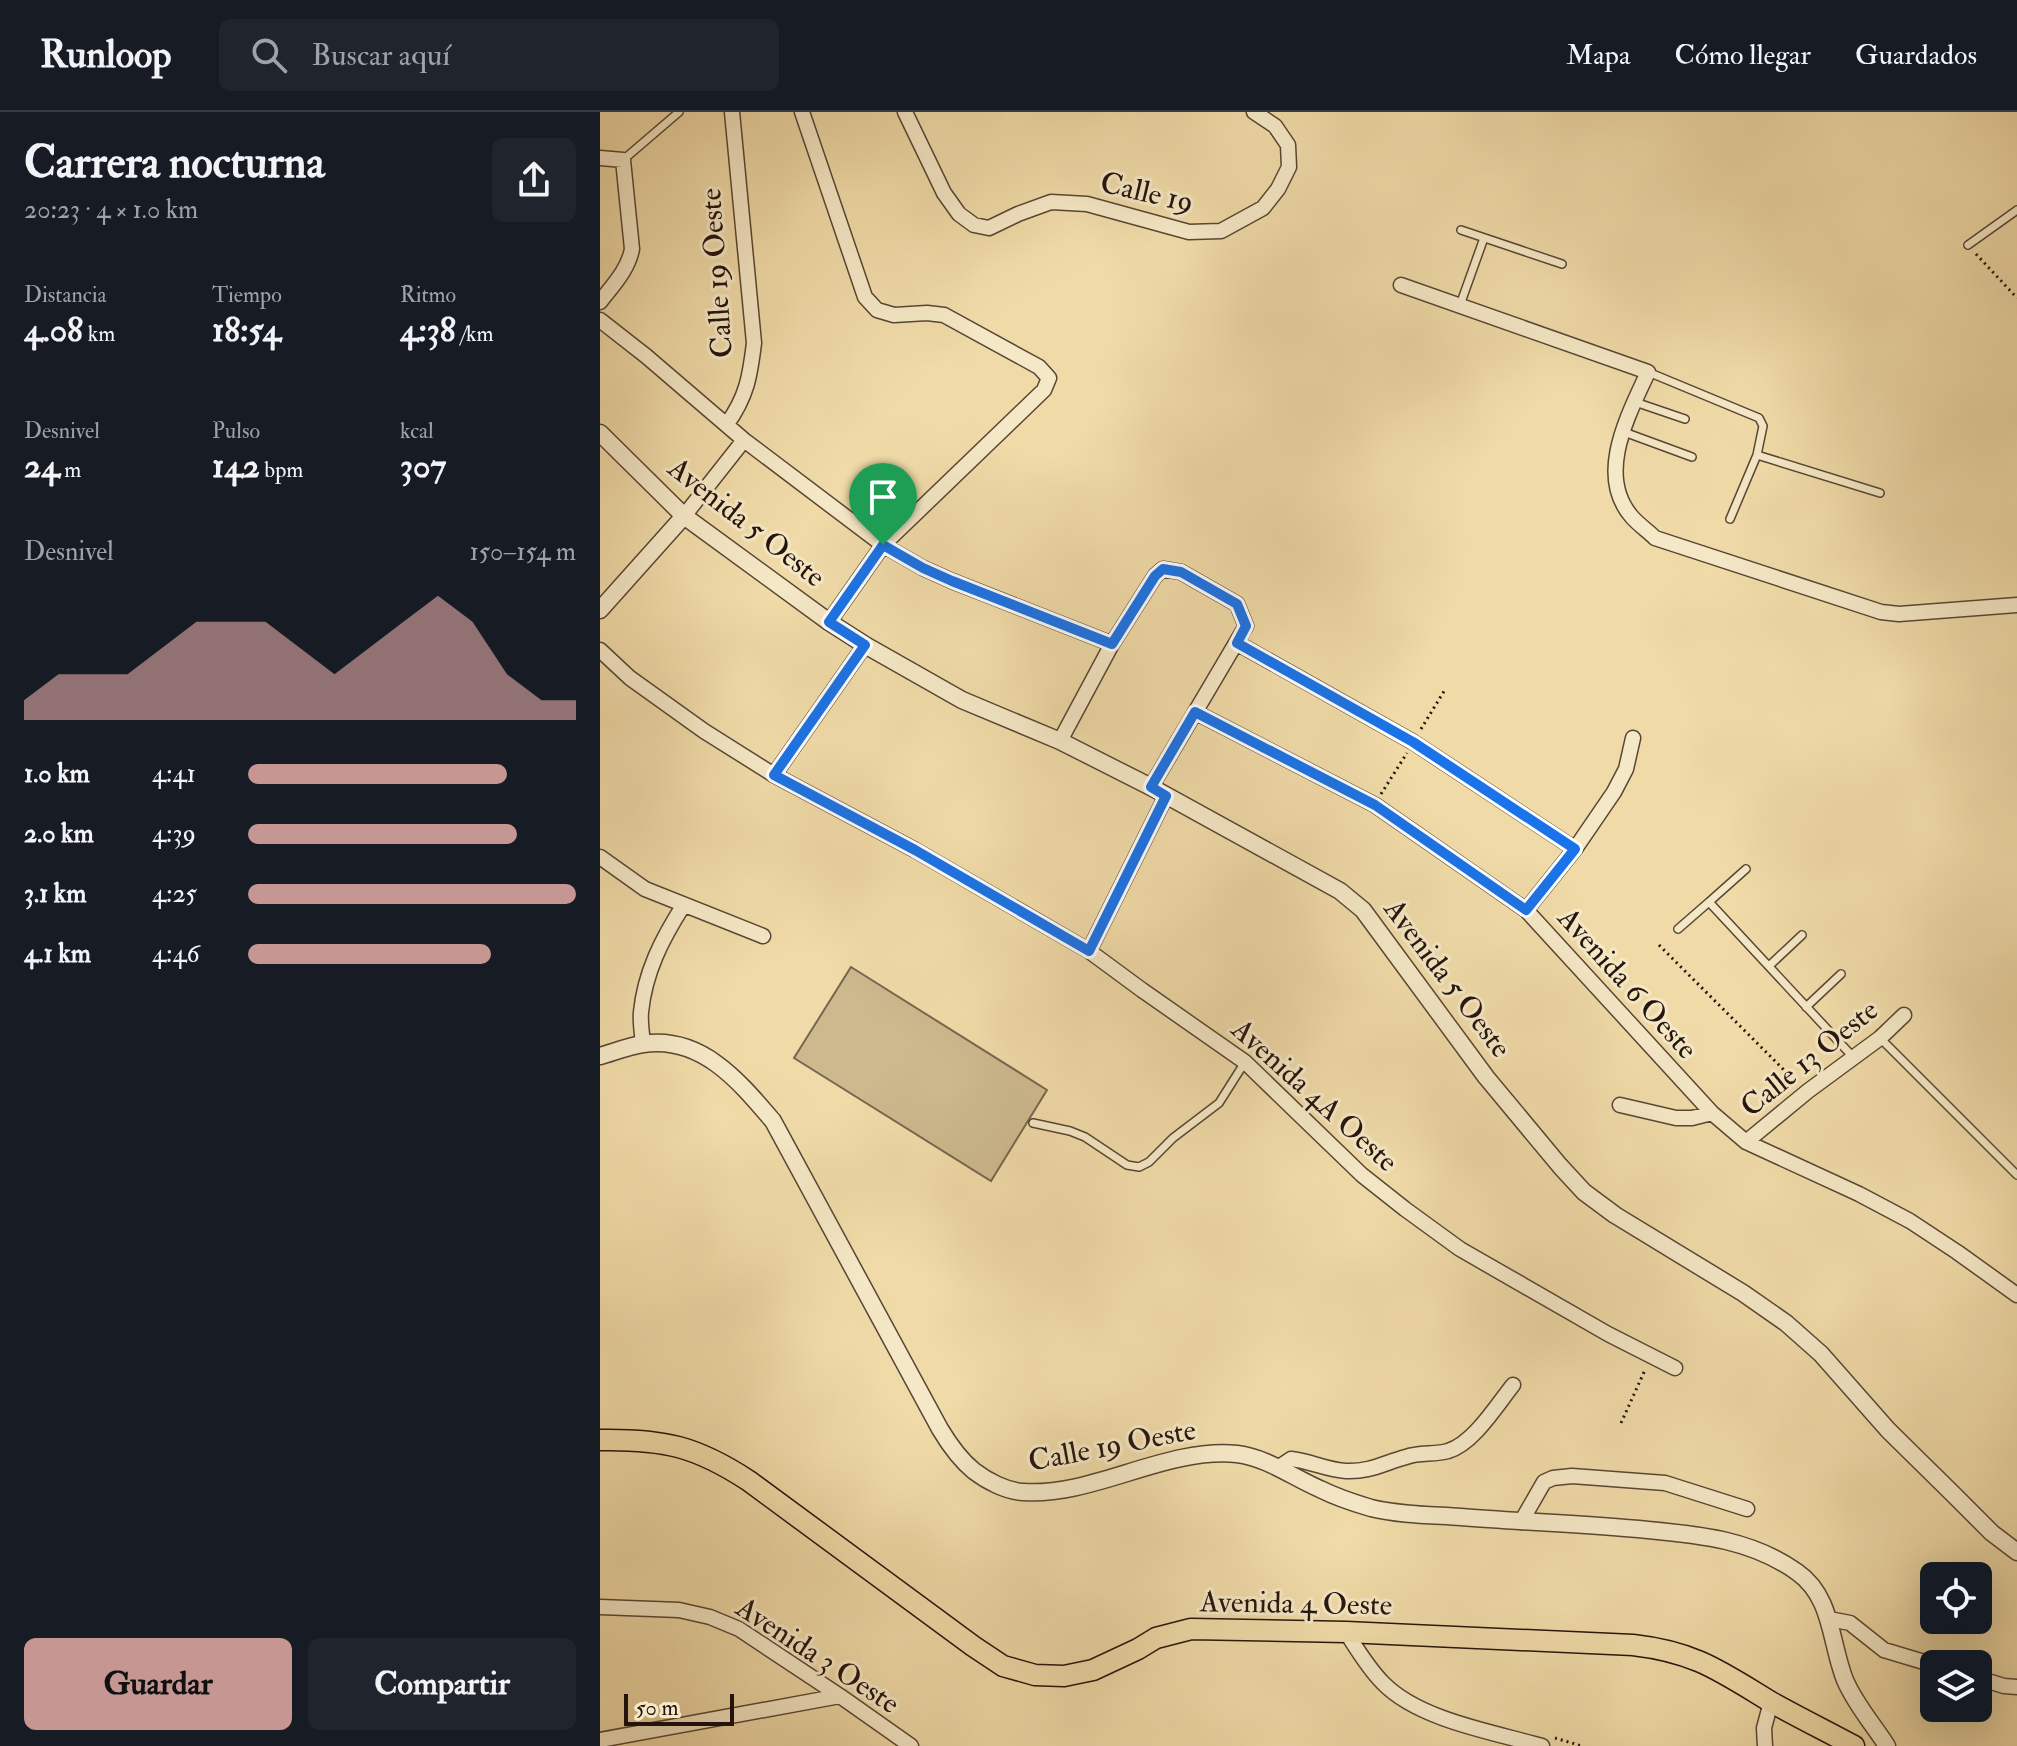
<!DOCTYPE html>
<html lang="es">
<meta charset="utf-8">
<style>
body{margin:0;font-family:"IM FELL Double Pica",serif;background:#20242c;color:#f1f3f6;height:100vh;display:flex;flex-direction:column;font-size:30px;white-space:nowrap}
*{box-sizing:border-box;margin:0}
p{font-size:26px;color:#9ea1a6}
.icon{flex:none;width:44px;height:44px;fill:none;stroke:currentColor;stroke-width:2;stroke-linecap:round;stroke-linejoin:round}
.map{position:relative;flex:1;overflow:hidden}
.drawer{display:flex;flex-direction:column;background:#171b24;width:600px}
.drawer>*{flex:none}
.fabs{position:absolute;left:1320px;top:1450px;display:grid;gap:16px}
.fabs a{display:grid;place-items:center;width:72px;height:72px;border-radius:12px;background:#171b24;box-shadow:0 8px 32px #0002;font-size:40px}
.scale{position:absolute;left:24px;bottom:20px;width:110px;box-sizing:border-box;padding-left:8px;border:4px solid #25140d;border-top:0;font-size:22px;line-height:28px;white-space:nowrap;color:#25140d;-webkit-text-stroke:6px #f5e8c6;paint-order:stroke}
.pin{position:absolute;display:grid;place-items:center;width:68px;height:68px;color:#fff;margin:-82px -34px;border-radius:50% 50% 50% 0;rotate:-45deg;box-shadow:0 0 8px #0007}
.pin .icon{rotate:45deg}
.round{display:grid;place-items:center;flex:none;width:84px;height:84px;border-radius:12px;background:#20242c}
.summary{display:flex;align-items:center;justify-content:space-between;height:136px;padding:0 24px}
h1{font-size:44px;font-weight:700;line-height:60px}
.metrics{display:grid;grid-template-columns:repeat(3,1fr);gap:12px;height:136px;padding:8px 24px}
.metrics div{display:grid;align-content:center}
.metrics b{font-size:34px;font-weight:700}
.metrics small{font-size:22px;font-weight:400}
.metrics p{font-size:22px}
.chart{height:224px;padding:16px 24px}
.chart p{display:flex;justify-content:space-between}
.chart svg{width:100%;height:144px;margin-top:8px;fill:#c59692;opacity:.7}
.button{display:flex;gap:16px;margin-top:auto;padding:16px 24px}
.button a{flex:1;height:92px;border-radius:12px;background:#c59692;color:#111;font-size:32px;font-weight:700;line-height:92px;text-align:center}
.button a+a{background:#20242c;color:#f1f3f6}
ul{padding:0 24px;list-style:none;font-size:26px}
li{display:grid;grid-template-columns:128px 96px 1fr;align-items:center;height:60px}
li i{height:20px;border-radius:10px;background:#c59692}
header{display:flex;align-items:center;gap:48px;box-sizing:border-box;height:112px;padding:0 40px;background:#171b24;border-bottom:2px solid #363941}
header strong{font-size:38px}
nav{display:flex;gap:44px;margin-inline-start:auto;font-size:28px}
.search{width:560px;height:72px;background:#20242c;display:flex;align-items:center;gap:20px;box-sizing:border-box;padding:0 28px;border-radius:12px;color:#9ea1a6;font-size:30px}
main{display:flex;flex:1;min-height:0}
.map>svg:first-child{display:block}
</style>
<header>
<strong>Runloop</strong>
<div class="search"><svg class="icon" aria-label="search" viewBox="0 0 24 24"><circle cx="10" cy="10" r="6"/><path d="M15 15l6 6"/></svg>Buscar aquí</div>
<nav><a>Mapa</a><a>Cómo llegar</a><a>Guardados</a></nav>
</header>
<main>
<section class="drawer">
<div class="summary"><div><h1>Carrera nocturna</h1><p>20:23 · 4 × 1.0 km</p></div><a class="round"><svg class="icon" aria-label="share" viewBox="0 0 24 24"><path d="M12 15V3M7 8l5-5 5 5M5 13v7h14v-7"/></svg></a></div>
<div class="metrics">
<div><p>Distancia</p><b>4.08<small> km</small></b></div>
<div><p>Tiempo</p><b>18:54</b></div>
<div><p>Ritmo</p><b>4:38<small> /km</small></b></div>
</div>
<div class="metrics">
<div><p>Desnivel</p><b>24<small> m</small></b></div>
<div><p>Pulso</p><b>142<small> bpm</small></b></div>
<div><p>kcal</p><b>307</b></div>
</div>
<div class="chart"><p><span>Desnivel</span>150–154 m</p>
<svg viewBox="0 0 160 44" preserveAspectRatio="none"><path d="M0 44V38L10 30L20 30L30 30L40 22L50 14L60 14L70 14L80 22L90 30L100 22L110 14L120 6L130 14L140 30L150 38L160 38V44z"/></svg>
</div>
<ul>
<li><b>1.0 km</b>4:41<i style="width:79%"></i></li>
<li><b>2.0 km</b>4:39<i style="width:82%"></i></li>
<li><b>3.1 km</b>4:25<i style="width:100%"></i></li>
<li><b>4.1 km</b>4:46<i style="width:74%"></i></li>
</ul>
<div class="button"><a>Guardar</a><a>Compartir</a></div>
</section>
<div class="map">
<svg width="1417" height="1634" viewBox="0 0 1417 1634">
<rect width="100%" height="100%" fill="#f0dba8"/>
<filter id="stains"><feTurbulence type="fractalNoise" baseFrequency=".0025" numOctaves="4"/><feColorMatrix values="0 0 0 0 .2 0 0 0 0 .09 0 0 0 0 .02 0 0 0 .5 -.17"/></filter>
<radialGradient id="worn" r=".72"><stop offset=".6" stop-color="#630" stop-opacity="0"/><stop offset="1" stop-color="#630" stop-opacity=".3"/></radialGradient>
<path fill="#cdb98e" stroke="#79664e" stroke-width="2" d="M251 855 447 978 391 1069 194 946Z"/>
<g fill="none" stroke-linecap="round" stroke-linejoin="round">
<g stroke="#584634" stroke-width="10">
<path id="service" d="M23 48 79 0
M861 118 962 152
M1368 133 1417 98
M860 193 884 126
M1048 260 1159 306 1163 314 1157 343 1130 407
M1035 290 1085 307
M1024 320 1092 345
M1157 343 1280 381
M1109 790 1146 757
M1078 817 1109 790 1254 946
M1169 854 1202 823
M1206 895 1241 862
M1280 926 1417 1063
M433 1011 470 1019 485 1025 527 1053 539 1055 549 1050 573 1026 619 991 645 950"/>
</g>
<g stroke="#584634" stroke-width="17">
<path id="minor" d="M202 0 265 185 277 198 294 203 327 201 344 203 439 255 449 266 444 278 283 433 229 510
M305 0 344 81 359 102 374 113 389 116 418 102 451 90 487 92 589 120 621 119 663 96 678 77 689 55 688 33 675 14 654 0
M0 46 23 48 32 137C28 158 13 173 0 190
M801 173 1048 260C1029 302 995 363 1032 405 1039 413 1048 419 1055 426L1281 500 1299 502 1417 493
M0 208 46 244 144 328 283 433 323 456 352 469 512 532
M127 312C147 284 150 264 154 231L132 0
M84 404 144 328
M637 531 813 630 975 737
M0 538 30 566 104 619 174 663 315 738 489 839 542 878 645 950 762 1063 805 1097 860 1137 1008 1222 1075 1256
M595 600 775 693 926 798 1112 1001 1146 1030 1259 1082 1310 1109 1357 1140 1417 1183
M460 629 512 532 555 464 563 457 581 460 637 492 646 514 551 675
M174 663 265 533
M0 745 45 777 163 824
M926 798 975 737 1014 680 1026 657 1033 626
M489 839 566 684
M43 932C42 921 40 910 41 900 45 860 62 827 83 794
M1020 993 1076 1006H1092L1112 1001
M1146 1030 1208 979 1280 926 1304 903
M679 1355 691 1347C710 1349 727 1358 746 1359 770 1360 784 1351 806 1345 819 1340 835 1343 848 1339 873 1332 897 1293 913 1273
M921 1410 944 1370 953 1366 972 1364 1065 1371 1147 1397
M0 1495 79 1498 110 1505 139 1517 240 1584 311 1634
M1229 1507 1250 1511 1284 1538 1334 1553
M746 1520C757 1537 768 1556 783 1571 819 1608 893 1620 942 1634
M1378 1566 1404 1574 1417 1575
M0 1628 240 1584
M1165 1634 1164 1616 1171 1590"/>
</g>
<g stroke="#584634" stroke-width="19">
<path id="tertiary" d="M0 321 84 404 229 510 265 533 362 588 460 629 551 675 740 779 763 798 886 965 960 1054 984 1080 1015 1103 1143 1181 1186 1211 1221 1242 1288 1318 1354 1383 1392 1421 1417 1440
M0 498 84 404
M0 944C14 940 29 934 43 932 101 923 139 969 173 1009L340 1317C349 1332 359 1347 374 1359 387 1369 406 1379 423 1380 493 1385 565 1335 637 1342 668 1346 692 1365 720 1377 736 1385 754 1391 771 1396 800 1403 831 1403 861 1405 923 1410 986 1412 1048 1418 1102 1423 1152 1428 1197 1460 1233 1485 1230 1531 1245 1568 1255 1592 1273 1612 1287 1634"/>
</g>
<g stroke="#25140d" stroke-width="23">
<path id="primary" d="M0 1328C63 1327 96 1334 149 1369L373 1534 403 1554 435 1563 464 1564 493 1558 538 1537 556 1526 591 1517 746 1520 1033 1533C1095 1540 1120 1559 1171 1590 1198 1605 1226 1619 1254 1634"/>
</g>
<path stroke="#25140d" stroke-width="3" stroke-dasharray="2 4" stroke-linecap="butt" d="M1376 142 1417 186
M821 617 846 576
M781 682 807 641
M1059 833 1196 970
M1021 1311 1045 1258
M955 1626 982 1634"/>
<use href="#service" stroke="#f5e8c6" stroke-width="7"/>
<use href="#minor" stroke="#f5e8c6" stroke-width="14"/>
<use href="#tertiary" stroke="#f5e8c6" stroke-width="16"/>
<use href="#primary" stroke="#f0dba8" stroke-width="20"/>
</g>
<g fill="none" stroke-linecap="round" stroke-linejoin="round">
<g stroke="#fff" stroke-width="16">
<path id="route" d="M283 433 323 456 352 469 512 532 555 464 563 457 581 460 637 492 646 514 637 531 813 630 975 737 926 798 775 693 595 600 551 675 566 684 489 839 315 738 174 663 265 533 229 510Z"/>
</g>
<use href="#route" stroke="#1a73e8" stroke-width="10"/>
</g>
<g text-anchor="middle" stroke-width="6" stroke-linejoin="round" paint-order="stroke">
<g font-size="30" fill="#25140d" stroke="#f5e8c6">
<text transform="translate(547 80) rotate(13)" y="10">Calle 19</text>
<text transform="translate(116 161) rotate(-94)" y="10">Calle 19 Oeste</text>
<text transform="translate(147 410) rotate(38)" y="10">Avenida 5 Oeste</text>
<text transform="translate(848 866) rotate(53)" y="10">Avenida 5 Oeste</text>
<text transform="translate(1028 871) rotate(48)" y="10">Avenida 6 Oeste</text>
<text transform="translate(1209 946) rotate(-39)" y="10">Calle 13 Oeste</text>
<text transform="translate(715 983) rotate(42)" y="10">Avenida 4A Oeste</text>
<text transform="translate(512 1333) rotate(-11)" y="10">Calle 19 Oeste</text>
<text transform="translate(696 1491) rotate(1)" y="10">Avenida 4 Oeste</text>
<text transform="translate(218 1543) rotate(33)" y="10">Avenida 3 Oeste</text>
</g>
</g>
<rect width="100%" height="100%" filter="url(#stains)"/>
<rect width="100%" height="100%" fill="url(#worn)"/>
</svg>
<div class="fabs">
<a><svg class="icon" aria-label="locate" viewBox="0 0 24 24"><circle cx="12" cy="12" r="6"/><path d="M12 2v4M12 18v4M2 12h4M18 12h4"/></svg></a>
<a><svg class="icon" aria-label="layers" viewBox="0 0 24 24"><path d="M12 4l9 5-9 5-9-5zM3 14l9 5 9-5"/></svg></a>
</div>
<div class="scale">50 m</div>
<div class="pin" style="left:283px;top:433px;background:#1e9e55"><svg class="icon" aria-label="arrive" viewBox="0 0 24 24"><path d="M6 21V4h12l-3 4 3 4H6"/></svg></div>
</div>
</main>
